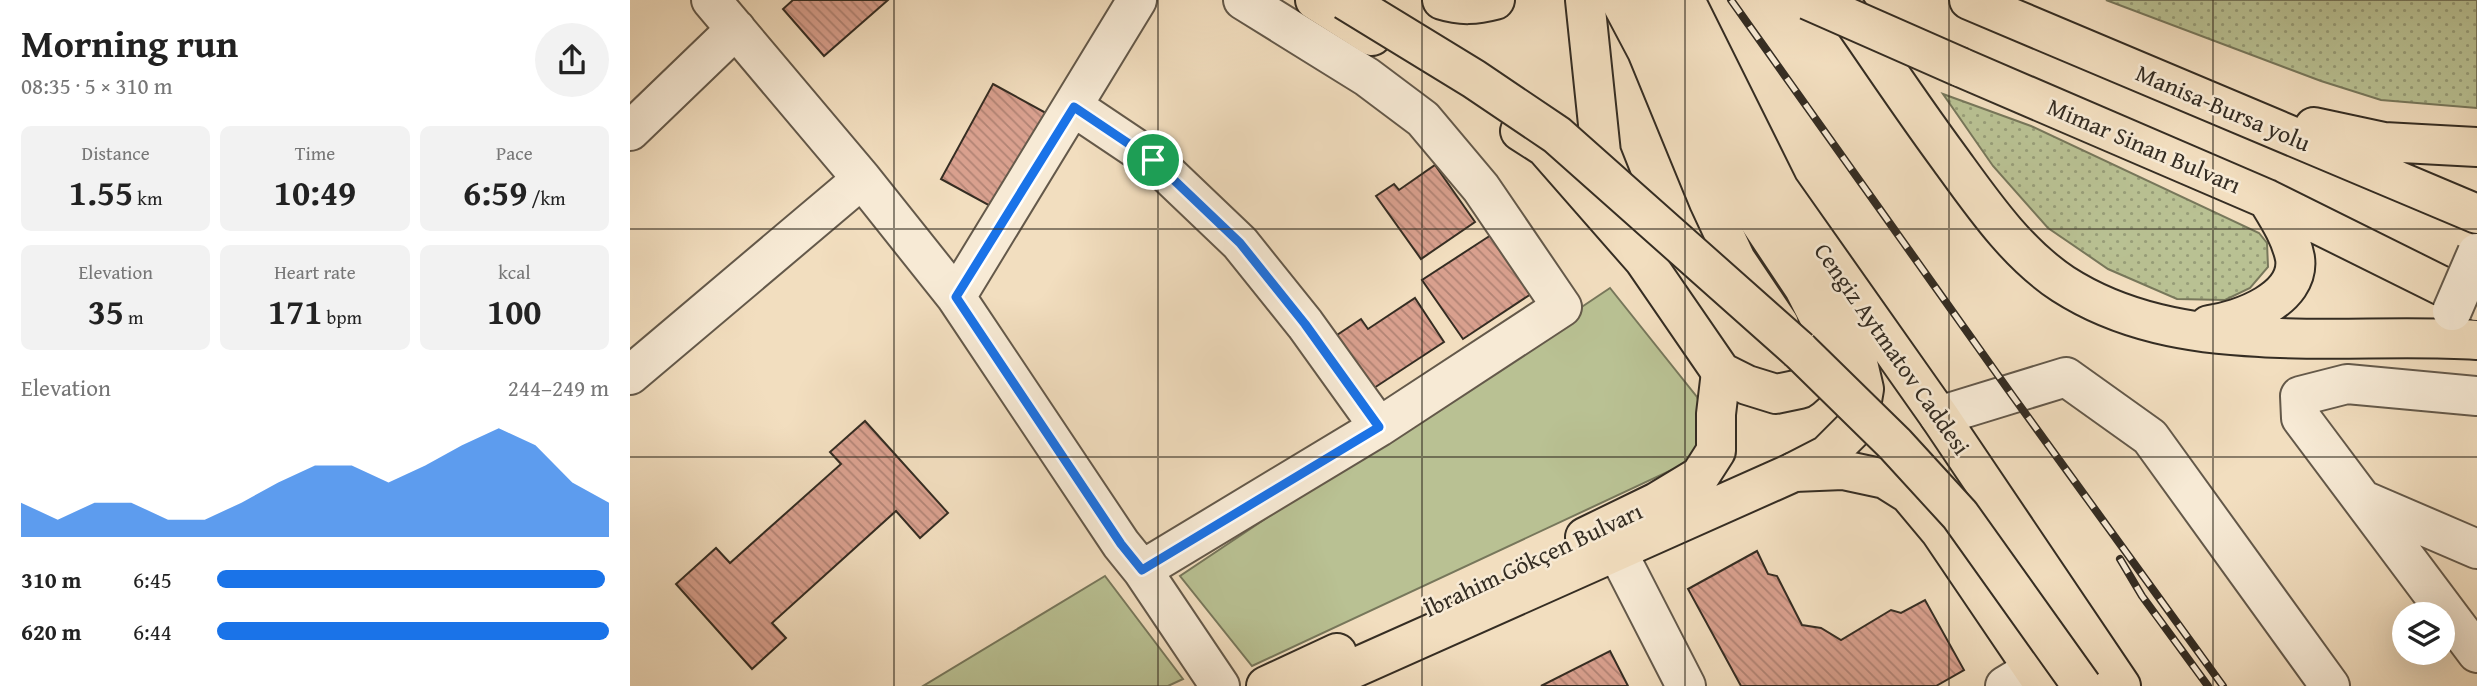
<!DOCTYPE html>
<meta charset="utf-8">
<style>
body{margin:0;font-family:"Gentium Book Plus",serif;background:#f2f2f2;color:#222;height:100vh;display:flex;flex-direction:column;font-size:26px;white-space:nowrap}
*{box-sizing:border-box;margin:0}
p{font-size:23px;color:#767676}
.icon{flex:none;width:38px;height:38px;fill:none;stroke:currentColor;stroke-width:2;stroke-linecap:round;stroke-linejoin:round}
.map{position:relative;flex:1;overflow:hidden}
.panel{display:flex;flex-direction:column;background:#fff;width:630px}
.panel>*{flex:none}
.fabs{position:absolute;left:1762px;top:602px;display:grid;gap:14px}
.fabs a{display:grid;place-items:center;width:63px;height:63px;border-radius:50%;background:#fff;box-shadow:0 7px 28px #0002;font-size:35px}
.pin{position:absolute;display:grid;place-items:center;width:60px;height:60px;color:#fff;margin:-30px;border:4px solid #fff;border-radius:50%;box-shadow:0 2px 7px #0007}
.round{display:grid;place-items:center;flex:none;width:74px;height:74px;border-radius:37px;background:#f2f2f2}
.overview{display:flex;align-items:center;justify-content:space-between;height:119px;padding:0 21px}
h1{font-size:38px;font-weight:700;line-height:52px}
.metrics{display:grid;grid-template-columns:repeat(3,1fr);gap:10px;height:119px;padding:7px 21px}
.metrics div{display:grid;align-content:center;border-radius:10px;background:#f2f2f2;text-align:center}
.metrics b{font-size:35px;font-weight:700}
.metrics small{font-size:19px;font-weight:400}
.metrics p{font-size:19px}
.chart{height:196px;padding:14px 21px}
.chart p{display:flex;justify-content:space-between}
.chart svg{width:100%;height:126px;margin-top:7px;fill:#1a73e8;opacity:.7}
ul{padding:0 21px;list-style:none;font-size:23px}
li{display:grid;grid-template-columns:112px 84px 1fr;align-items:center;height:52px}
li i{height:18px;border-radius:9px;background:#1a73e8}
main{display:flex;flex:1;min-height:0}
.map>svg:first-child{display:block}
</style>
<main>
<section class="panel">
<div class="overview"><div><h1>Morning run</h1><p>08:35 · 5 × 310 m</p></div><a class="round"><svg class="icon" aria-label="share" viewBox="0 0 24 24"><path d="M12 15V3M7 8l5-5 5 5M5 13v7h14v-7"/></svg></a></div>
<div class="metrics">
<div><p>Distance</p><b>1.55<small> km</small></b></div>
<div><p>Time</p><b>10:49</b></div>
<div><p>Pace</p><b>6:59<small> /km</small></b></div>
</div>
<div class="metrics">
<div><p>Elevation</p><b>35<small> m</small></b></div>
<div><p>Heart rate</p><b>171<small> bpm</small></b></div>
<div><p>kcal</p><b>100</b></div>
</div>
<div class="chart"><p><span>Elevation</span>244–249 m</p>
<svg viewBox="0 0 160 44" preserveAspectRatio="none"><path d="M0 44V32L10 38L20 32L30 32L40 38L50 38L60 32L70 25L80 19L90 19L100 25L110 19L120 12L130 6L140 12L150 25L160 32V44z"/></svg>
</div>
<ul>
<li><b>310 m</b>6:45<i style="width:99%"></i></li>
<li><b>620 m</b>6:44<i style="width:100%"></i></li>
</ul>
</section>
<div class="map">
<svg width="1847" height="686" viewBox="0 0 1847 686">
<defs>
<pattern id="grass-dots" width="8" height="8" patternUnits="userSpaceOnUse" patternTransform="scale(1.75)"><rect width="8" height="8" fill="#b9c193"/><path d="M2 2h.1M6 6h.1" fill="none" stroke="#979d78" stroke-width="1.8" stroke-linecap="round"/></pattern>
<pattern id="building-back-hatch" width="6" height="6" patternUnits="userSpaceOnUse" patternTransform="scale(1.75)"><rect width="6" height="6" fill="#d9a08e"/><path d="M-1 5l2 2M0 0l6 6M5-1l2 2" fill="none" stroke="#b18374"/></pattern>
</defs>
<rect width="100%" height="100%" fill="#f2debf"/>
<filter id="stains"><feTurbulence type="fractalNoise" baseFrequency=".00286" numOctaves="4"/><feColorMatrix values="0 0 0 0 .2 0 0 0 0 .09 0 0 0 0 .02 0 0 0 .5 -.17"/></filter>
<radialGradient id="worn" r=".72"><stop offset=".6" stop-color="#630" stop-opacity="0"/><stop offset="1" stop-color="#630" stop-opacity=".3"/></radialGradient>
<path fill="url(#grass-dots)" stroke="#77775b" stroke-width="2" d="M1476 0H1847V108L1751 100 1691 81Z
M1313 94 1401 126 1629 233 1637 243 1638 267 1620 288 1595 300 1547 299 1478 269 1418 228 1363 166Z"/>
<path fill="#b9c193" stroke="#77775b" stroke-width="2" d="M980 288 1067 397 1076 422 1071 451 1046 468 622 666 550 576Z
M475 576 553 679 538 686H293Z"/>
<path fill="url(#building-back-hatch)" stroke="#352d23" stroke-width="2" d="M163 0H258L194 56 153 9Z
M363 84 425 118 373 213 311 179Z
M805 165 845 222 791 259 746 196 764 184 769 190Z
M861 235 901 294 833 339 792 280Z
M785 298 814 342 741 390 704 337 731 319 738 329Z
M235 421 318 513 290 538 266 511 142 623 156 638 122 669 46 584 86 548 100 563 211 464 200 452Z
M1127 551 1138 574 1147 576 1172 625 1191 628 1211 640 1261 610 1271 613 1295 600 1334 670 1306 686H1111L1058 589Z
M980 651 998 686H911Z"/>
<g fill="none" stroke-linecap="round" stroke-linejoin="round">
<g stroke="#64594a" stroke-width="42">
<path id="minor" d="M81 0 232 179 326 297 491 544 512 570 590 686
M444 107 523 160 610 243 675 324 749 427
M0 131 106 29
M326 297 507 0
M0 375 232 179
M1847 396 1717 384 1670 396 1671 418 1847 653
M1309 416 1436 377 1520 437 1700 686
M1733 500 1847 549
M975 528 1056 686
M512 570 749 427 932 307 851 188 793 119 737 77 613 0
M1375 686 1403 669"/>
</g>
<g stroke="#352d23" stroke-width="42">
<path id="major" d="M990 0 1017 51 1079 202 1106 260 1149 324
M1055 0 1149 189 1309 416 1491 686
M955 537 1027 502 1070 476 1086 451V414L1091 372
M636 686 707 653
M684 686 1164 472 1213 470 1255 479 1279 494 1310 531 1415 686"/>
</g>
<g stroke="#352d23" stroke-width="42">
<path id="highway" d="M685 0 742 36
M812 0C831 6 846 5 865 0
M955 0 971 153 988 196
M1018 0 1065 90 1112 195 1174 288 1226 354 1234 389 1228 424 1197 455 1164 472
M1339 0 1847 214
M1214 7C1249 58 1283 109 1320 159 1352 203 1386 253 1433 284 1492 322 1561 334 1630 337 1702 342 1775 335 1847 340
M1330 67 1637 199 1810 285 1847 301
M1684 127 1754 142 1847 147
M890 131 915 147 1014 260 1091 372 1117 385 1146 394 1170 389 1188 373 1197 358 1196 331 1174 288
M1579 325C1610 321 1671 299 1665 258 1661 237 1648 217 1637 199"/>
</g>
<use href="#minor" stroke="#f7ead5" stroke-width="38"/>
<use href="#major" stroke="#f2debf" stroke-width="38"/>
<use href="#highway" stroke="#f2debf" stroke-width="38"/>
<g stroke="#352d23" stroke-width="8">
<path id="rail" d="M1101 0 1382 395 1593 686
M1490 559 1512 596 1578 686"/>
</g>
<use href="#rail" stroke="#f7ead5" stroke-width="5" stroke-dasharray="16" stroke-linecap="butt"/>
<g stroke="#64594a" stroke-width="42" stroke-linecap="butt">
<path id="minor-bridge" d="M1822 311 1847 253"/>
</g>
<g stroke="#352d23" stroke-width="42" stroke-linecap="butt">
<path id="major-bridge" d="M1169 350 1265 444 1330 515 1452 686"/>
</g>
<g stroke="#352d23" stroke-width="42" stroke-linecap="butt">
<path id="highway-bridge" d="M715 0 844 79 927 135 1169 350
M1178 0 1330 67"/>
</g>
<use href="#minor-bridge" stroke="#f7ead5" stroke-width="38"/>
<use href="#major-bridge" stroke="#f2debf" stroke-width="38"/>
<use href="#highway-bridge" stroke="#f2debf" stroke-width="38"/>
</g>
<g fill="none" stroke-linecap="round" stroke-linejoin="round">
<g stroke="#fff" stroke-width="14">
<path id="route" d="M444 107 523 160 610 243 675 324 749 427 512 570 491 544 326 297Z"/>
</g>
<use href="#route" stroke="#1a73e8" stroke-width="9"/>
</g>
<path fill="none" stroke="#352d23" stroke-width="2" stroke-opacity="0.55" d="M264 0V686M528 0V686M792 0V686M1055 0V686M1319 0V686M1583 0V686M0 229H1847M0 457H1847"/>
<g text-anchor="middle" stroke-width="5" stroke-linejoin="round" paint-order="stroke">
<g font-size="24" fill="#352d23" stroke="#f7ead5">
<text transform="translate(1593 108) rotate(23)" y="8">Manisa-Bursa yolu</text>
<text transform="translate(1514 146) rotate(23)" y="8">Mimar Sinan Bulvarı</text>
<text transform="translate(1262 349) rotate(55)" y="8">Cengiz Aytmatov Caddesi</text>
<text transform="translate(903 560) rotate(-25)" y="8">İbrahim Gökçen Bulvarı</text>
</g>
</g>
<rect width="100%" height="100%" filter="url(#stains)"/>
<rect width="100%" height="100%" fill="url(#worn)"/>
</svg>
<div class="fabs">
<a><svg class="icon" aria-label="layers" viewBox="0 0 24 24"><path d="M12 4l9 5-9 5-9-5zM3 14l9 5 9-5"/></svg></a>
</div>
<div class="pin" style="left:523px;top:160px;background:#1e9e55"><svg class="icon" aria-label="arrive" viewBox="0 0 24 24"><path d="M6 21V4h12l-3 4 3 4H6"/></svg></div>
</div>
</main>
